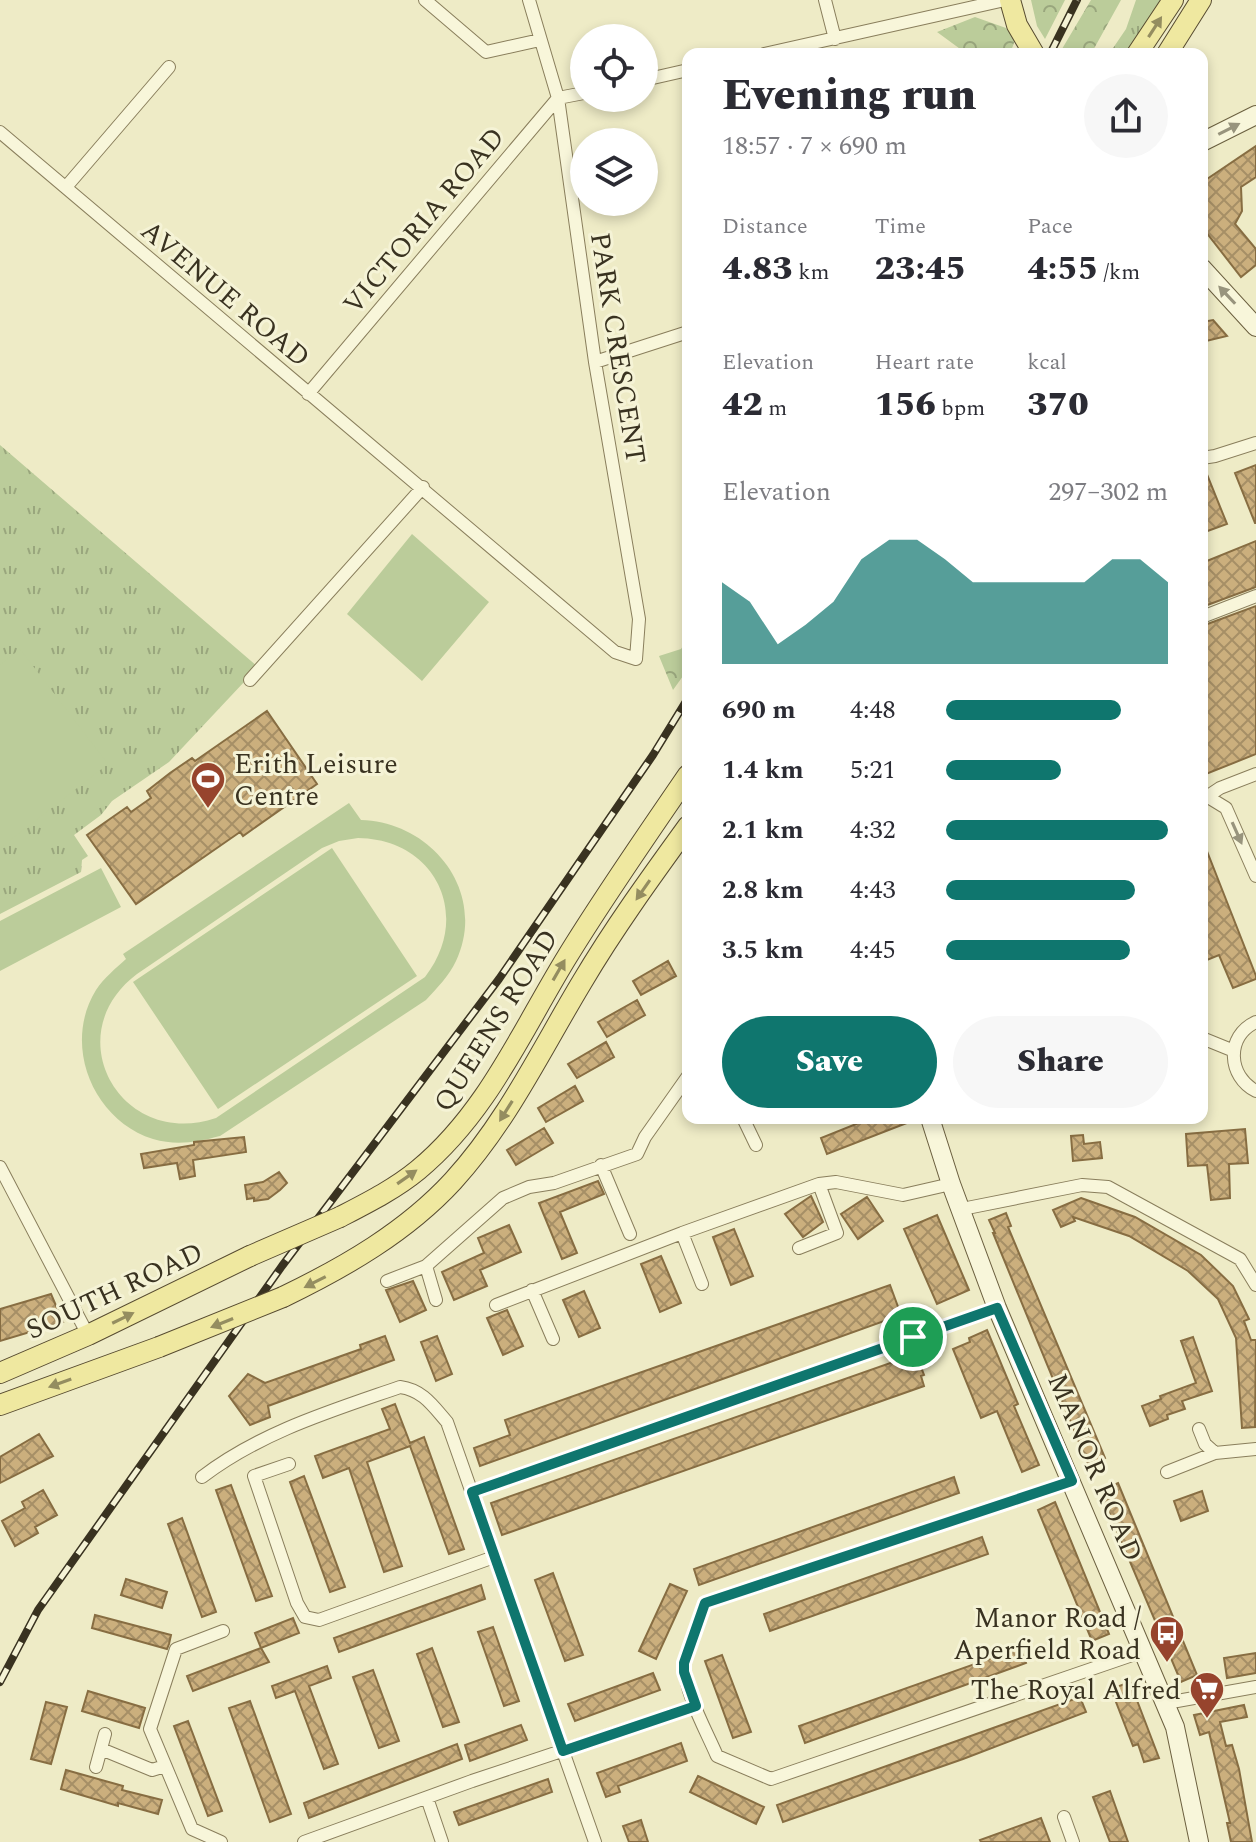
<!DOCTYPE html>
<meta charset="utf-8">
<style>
body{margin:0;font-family:Spectral,serif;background:#f7f7f7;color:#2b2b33;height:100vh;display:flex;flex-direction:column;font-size:30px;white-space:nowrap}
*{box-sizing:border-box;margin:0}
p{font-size:26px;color:#7c7c81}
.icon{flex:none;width:44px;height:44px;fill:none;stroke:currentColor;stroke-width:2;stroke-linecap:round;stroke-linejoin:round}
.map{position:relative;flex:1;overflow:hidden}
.details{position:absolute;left:682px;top:48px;width:526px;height:1076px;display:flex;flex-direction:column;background:#fff;border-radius:16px;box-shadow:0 4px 12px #0003}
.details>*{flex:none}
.controls{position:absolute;left:570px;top:24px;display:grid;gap:16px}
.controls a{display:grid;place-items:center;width:88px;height:88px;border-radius:50%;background:#fff;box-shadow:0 4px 12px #0003;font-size:40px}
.pin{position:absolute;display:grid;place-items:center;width:68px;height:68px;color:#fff;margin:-34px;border:4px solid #fff;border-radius:50%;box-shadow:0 2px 8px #0007}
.round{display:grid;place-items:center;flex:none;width:84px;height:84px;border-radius:42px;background:#f7f7f7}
.headline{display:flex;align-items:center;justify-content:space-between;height:136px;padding:0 40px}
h1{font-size:44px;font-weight:800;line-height:60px}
.stats{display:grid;grid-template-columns:repeat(3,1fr);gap:12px;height:136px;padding:8px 40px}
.stats div{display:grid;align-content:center}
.stats b{font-size:34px;font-weight:800}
.stats small{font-size:22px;font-weight:400}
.stats p{font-size:22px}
.chart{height:224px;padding:16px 40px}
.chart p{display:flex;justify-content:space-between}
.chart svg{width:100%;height:144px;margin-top:8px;fill:#0f766e;opacity:.7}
.primary-button{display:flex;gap:16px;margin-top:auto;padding:16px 40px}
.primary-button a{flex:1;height:92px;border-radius:48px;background:#0f766e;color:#fff;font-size:32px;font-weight:800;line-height:92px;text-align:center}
.primary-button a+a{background:#f7f7f7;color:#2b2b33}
ul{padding:0 40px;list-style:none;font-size:26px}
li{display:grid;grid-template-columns:128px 96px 1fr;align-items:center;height:60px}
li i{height:20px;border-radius:10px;background:#0f766e}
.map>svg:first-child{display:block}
</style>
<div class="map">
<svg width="1256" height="1842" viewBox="0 0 1256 1842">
<defs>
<pattern id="grass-tufts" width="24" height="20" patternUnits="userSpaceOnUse" patternTransform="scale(2)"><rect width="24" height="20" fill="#bbcc9a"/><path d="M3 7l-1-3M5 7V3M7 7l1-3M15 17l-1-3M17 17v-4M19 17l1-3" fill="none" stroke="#99a67d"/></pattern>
<pattern id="forest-crowns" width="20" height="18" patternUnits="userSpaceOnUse" patternTransform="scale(2)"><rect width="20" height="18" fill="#bbcc9a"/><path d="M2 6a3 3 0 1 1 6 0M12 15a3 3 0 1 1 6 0" fill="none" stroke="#99a67d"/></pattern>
<pattern id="building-cross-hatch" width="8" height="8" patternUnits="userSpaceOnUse" patternTransform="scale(2)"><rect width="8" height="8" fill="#cbaf7d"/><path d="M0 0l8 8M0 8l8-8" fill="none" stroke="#a68f66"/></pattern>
</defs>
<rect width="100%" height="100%" fill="#eeebc6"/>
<path fill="url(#grass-tufts)" d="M1136 0H1161L1126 54H1109L1126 29Z
M0 445 258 667 169 762 112 801 101 815 74 835 88 856 82 860 81 872 0 914Z"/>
<path fill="url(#forest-crowns)" d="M1031 0H1065L1045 39 1037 26Z
M1091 0H1121L1091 54H1059Z
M975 17 1006 28 1015 40 1010 54H967L937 32Z
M688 638V669L673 690 659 656 681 649Z"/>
<path fill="#bbcc9a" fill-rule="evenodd" d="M412 534 489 602 422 681 347 614Z
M20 649 108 764 0 848V665Z
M349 803 361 820C432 822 488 892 456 961 449 976 437 988 426 1000L220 1136C197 1142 177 1146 153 1139 93 1120 62 1045 96 990 104 978 116 968 126 959L123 954ZM358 838C435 839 473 915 425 977L216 1118C121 1150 56 1035 137 974L322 848 339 841Z
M332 848 417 976 218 1109 133 982Z
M101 868 121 907 0 971V921Z"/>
<path fill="url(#building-cross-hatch)" stroke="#876d42" stroke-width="2" d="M1256 146V177L1241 187 1242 211 1235 224 1256 249V265L1241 277 1202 227V191L1204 181Z
M1213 320 1227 336 1202 342V322Z
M1256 465V523H1255L1235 473Z
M1202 467H1204L1227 524 1202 533Z
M1256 541V587L1202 607V563Z
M1256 606V754L1206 774 1202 764V626Z
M267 711 317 784 243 836 240 832 136 904 87 835 127 807 131 812 151 798 147 791 170 773 192 758 195 761Z
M1203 841 1256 976V979L1233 988 1219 955 1202 962Z
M668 961 676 976 641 995 633 981Z
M637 1000 645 1015 607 1037 598 1022Z
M606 1042 614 1057 577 1078 568 1064Z
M575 1086 583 1101 546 1122 538 1108Z
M871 1118 917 1119 827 1154 821 1138Z
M544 1128 553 1143 516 1165 507 1150Z
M1245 1129 1248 1163 1229 1164 1230 1198 1211 1200 1207 1165 1188 1166 1186 1134Z
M1083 1135 1084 1144 1100 1142 1102 1158 1073 1161 1071 1136Z
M244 1137 246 1152 193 1160 195 1176 180 1179 177 1163 144 1168 141 1154 194 1145V1142Z
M279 1172 287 1183 280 1190 268 1199 254 1201V1198L247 1199 245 1185 263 1182Z
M598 1181 604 1194 560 1212 577 1253 562 1259 539 1203Z
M811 1196 823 1222 803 1237 785 1214Z
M867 1197 883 1221 858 1239 841 1214Z
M1081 1198 1135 1217 1201 1255 1233 1286 1249 1319 1244 1321 1251 1340H1256L1255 1427 1242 1428 1236 1338 1218 1299 1188 1271 1129 1236 1073 1217 1075 1221 1061 1227 1053 1210Z
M1006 1213 1011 1226 1008 1227 1105 1458 1088 1464 993 1233H995L989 1220Z
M937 1215 969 1290 937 1304 904 1229Z
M509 1225 521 1252 480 1270 487 1286 454 1300 442 1272 484 1253 478 1238Z
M734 1229 753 1276 731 1285 713 1237Z
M661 1256 681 1303 660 1312 641 1264Z
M413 1281 426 1310 400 1322 386 1290Z
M890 1285 901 1315 480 1466 474 1448 510 1435 505 1420Z
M584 1291 600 1328 579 1337 563 1300Z
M51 1294 63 1322 0 1341V1309Z
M507 1310 523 1346 503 1355 487 1318Z
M987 1330 1018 1404 1014 1406 1039 1465 1022 1472 997 1411 981 1418 953 1349 970 1342 969 1338Z
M385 1336 394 1360 268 1406 270 1417 250 1425 229 1396 248 1374 265 1383 361 1349 360 1345Z
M437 1336 452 1374 436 1381 421 1342Z
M1193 1337 1212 1391 1182 1401 1185 1409 1167 1415 1168 1419 1150 1426 1142 1406 1161 1399 1160 1396 1196 1383 1181 1341Z
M916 1354 924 1375 921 1376 924 1386 502 1535 491 1503Z
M395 1404 410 1443 424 1437 464 1549 449 1554 410 1446 367 1462 402 1566 384 1572 349 1468 323 1478 315 1456 390 1429 382 1409Z
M39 1434 53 1456 0 1483V1457Z
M304 1476 345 1587 330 1592 290 1482Z
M954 1477 959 1493 699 1585 694 1569Z
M1118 1483 1197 1675 1181 1682 1100 1491Z
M231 1485 272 1596 256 1601 216 1490Z
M43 1490 57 1515 35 1527 38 1533 15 1546 2 1521 25 1508 22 1502Z
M1202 1491 1208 1511 1181 1521 1174 1501Z
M1055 1502 1109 1634 1092 1641 1038 1510Z
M182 1518 216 1612 202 1617 168 1524Z
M982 1537 988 1554 770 1631 764 1614Z
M553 1573 583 1655 565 1661 535 1580Z
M126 1579 167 1592 162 1608 121 1595Z
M670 1584 687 1591 656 1659 639 1651Z
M481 1585 485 1599 339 1652 334 1638Z
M95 1615 171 1635 169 1644 167 1649 92 1628Z
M293 1618 299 1633 261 1648 255 1633Z
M493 1627 519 1701 504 1706 478 1632Z
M261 1648 269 1662 193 1691 187 1676Z
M432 1648 459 1722 443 1727 417 1654Z
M1020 1648 1026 1663 805 1743 799 1726Z
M1256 1653V1673L1227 1678 1224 1658Z
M722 1655 751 1732 733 1738 705 1661Z
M327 1666 331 1678 309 1686 338 1764 324 1769 295 1691 276 1698 272 1686Z
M373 1670 399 1741 379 1748 353 1677Z
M653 1673 660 1690 575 1721 568 1704Z
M1130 1682 1159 1758 1144 1762 1138 1744 1133 1746 1111 1689Z
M88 1691 145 1708 139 1728 82 1711Z
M1080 1697 1086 1712 963 1759 783 1822 777 1805Z
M250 1701 291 1814 270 1822 229 1708Z
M46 1702 67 1707 51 1764 31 1759Z
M1244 1705 1247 1717 1220 1722 1226 1746 1232 1745 1239 1769 1252 1842H1231L1227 1823H1230L1209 1732 1200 1735 1194 1715Z
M188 1721 222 1811 208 1816 174 1726Z
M521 1725 527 1740 470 1761 465 1745Z
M681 1743 687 1761 618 1786 620 1792 606 1797 597 1773Z
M457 1744 462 1759 309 1818 304 1803Z
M66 1770 123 1786 122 1790 162 1800 158 1814 118 1803V1806L61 1789Z
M698 1776 764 1807 756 1824 690 1792Z
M548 1779 552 1792 459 1825 454 1812Z
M1110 1791 1128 1842H1110L1093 1797Z
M1041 1818 1050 1842H981L980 1840Z
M641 1820 648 1842H629L623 1826Z"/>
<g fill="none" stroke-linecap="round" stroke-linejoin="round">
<g stroke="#897e5c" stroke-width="14">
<path id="street" d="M425 0 486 52 540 40
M825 0 835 39
M764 54 1005 0
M644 80 688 70
M0 132 615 652 636 659 639 619 595 362 558 98 529 0
M66 187 169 67
M595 362 688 332
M308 394 558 98 584 93
M1202 458 1215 456 1256 443
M1202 617 1256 596
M250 680 423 487
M1208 797 1226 808 1256 876
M1202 800 1220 788 1256 774
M1256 1022C1225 1036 1228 1077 1256 1091
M1202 1038 1234 1051
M743 1118 756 1145
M601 1165 630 1234
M0 1167 88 1335
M962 1209 1082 1185 1108 1187 1240 1259 1256 1285
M682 1233 702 1284
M799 1248 837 1233 819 1184
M387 1281 426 1266
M532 1290 553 1339
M436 1300 426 1266 503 1198 529 1187 554 1183 637 1154 645 1137 688 1076
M496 1305 682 1233 819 1184 836 1182 903 1195 951 1184
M1199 1429 1205 1444 1215 1453
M289 1464 254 1476 297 1603 305 1617 319 1620 494 1557
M1167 1472 1215 1453 1256 1449
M202 1477C261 1432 331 1411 400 1387 423 1390 433 1406 447 1422L595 1842
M1072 1481 705 1603 684 1663C685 1694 705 1728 717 1756L771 1779 1144 1651
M472 1492 997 1308
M1166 1703 1256 1687
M101 1749 152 1770 165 1766
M96 1767 105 1734
M427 1798 442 1842
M1064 1817 1073 1842
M221 1842 192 1829 150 1729 176 1649 223 1631
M304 1842 472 1781 696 1706"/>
</g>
<g stroke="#6b5f3f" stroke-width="20">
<path id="secondary" d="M1202 142 1256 115
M1202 268 1256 327
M930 1118 951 1184 997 1308 1175 1727 1199 1842"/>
</g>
<g stroke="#574b30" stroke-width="22">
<path id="primary" d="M1010 0 1017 25 1034 54
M1137 54 1173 0
M1167 54 1201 0
M340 1217C367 1203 395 1189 418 1170 487 1113 521 1032 567 957 605 895 647 835 688 775
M283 1297C345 1267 406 1232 453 1181 507 1122 541 1050 582 982 614 928 651 877 688 826
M0 1373 88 1335 250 1256
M0 1405 159 1347"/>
</g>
<use href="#street" stroke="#f8f6da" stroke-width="12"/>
<use href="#secondary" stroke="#f8f6da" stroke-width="18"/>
<use href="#primary" stroke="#efe8a0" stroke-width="20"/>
<g stroke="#393220" stroke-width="8">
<path id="rail" d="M1050 54 1077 0
M0 1682 38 1610 282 1266 499 979 653 755 688 698"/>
</g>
<use href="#rail" stroke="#f5f3d6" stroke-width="5" stroke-dasharray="15" stroke-linecap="butt"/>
<g stroke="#574b30" stroke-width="22" stroke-linecap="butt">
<path id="primary-bridge" d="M250 1256 340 1217
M159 1347 283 1297"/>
</g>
<use href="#primary-bridge" stroke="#efe8a0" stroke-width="20"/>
</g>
<defs><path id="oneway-solid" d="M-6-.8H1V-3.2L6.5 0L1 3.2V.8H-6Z" transform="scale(2)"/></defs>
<g fill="#948d60">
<use href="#oneway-solid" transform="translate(1155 27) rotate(-57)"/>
<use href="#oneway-solid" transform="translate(643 890) rotate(125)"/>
<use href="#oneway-solid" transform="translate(559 970) rotate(-60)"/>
<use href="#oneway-solid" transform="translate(506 1111) rotate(122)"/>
<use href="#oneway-solid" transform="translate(407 1177) rotate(-35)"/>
<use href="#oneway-solid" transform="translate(315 1282) rotate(153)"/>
<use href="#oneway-solid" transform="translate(123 1318) rotate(-26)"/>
<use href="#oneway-solid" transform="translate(222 1323) rotate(158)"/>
<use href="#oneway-solid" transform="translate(60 1383) rotate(160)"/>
</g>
<g fill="#98947d">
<use href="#oneway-solid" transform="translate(1229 129) rotate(-27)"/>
<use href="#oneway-solid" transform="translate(1227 295) rotate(-133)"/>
<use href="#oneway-solid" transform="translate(1237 833) rotate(66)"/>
</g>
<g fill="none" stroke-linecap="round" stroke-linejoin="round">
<g stroke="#fff" stroke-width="16">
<path id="route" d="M997 1308 1072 1481 705 1603 684 1663V1672L696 1706 563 1751 472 1492Z"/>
</g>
<use href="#route" stroke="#0f766e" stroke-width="10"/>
</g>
<defs>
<g id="stadium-pin" transform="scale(1.8)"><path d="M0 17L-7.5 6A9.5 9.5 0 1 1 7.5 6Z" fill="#97442d" stroke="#f5f3d6"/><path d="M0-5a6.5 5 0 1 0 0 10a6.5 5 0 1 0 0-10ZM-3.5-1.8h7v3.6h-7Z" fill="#fff"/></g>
<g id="bus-pin" transform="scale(1.8)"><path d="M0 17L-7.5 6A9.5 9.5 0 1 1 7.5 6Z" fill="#97442d" stroke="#f5f3d6"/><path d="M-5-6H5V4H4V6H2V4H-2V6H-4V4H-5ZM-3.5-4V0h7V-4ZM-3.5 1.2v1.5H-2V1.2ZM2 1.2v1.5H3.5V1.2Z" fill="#fff"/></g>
<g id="supermarket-pin" transform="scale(1.8)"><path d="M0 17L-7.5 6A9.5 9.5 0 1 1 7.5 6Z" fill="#97442d" stroke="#f5f3d6"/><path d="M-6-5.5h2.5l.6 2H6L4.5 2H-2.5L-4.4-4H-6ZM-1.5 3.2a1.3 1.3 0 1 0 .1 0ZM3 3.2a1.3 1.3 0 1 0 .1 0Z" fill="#fff"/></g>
</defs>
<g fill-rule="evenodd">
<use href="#stadium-pin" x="208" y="779"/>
<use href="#bus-pin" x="1167" y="1633"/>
<use href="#supermarket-pin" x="1207" y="1689"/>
</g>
<g text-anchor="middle" stroke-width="6" stroke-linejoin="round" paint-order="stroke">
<g font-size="28" fill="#393220" stroke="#f5f3d6">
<text transform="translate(423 220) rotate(-50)" y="10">VICTORIA ROAD</text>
<text transform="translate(226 293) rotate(40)" y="10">AVENUE ROAD</text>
<text transform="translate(619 348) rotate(81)" y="10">PARK CRESCENT</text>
<text transform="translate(495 1020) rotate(-58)" y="10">QUEENS ROAD</text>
<text transform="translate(114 1290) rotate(-25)" y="10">SOUTH ROAD</text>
<text transform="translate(1096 1467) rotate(67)" y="10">MANOR ROAD</text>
</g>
<g font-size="28" fill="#393220" stroke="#f5f3d6" text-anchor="end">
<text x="234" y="773" text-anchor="start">Erith Leisure<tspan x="234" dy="32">Centre</tspan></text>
<text x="1141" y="1627">Manor Road /<tspan x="1141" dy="32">Aperfield Road</tspan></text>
<text x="1181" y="1699">The Royal Alfred</text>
</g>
</g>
</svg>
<div class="controls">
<a><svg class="icon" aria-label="locate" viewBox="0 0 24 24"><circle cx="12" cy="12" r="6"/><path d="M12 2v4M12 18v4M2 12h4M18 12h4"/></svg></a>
<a><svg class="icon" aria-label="layers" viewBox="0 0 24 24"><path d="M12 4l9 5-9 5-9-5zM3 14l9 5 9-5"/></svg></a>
</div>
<div class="pin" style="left:913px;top:1337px;background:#1e9e55"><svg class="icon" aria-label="arrive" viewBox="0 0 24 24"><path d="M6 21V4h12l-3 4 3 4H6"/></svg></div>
<section class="details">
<div class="headline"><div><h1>Evening run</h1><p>18:57 · 7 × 690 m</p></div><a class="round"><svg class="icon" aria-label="share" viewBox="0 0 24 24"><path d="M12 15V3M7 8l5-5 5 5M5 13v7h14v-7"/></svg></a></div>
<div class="stats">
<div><p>Distance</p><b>4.83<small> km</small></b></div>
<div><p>Time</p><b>23:45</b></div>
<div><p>Pace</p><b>4:55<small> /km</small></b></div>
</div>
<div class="stats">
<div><p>Elevation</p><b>42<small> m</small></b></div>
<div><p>Heart rate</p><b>156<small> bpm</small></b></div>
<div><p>kcal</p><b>370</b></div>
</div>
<div class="chart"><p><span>Elevation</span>297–302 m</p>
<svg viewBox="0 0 160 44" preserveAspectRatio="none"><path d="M0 44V19L10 25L20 38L30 32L40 25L50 12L60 6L70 6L80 12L90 19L100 19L110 19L120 19L130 19L140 12L150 12L160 19V44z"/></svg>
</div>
<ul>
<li><b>690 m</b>4:48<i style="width:79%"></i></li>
<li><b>1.4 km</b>5:21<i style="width:52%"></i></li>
<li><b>2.1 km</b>4:32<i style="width:100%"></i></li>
<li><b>2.8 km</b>4:43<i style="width:85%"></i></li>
<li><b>3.5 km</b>4:45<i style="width:83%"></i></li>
</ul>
<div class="primary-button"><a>Save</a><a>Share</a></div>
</section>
</div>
